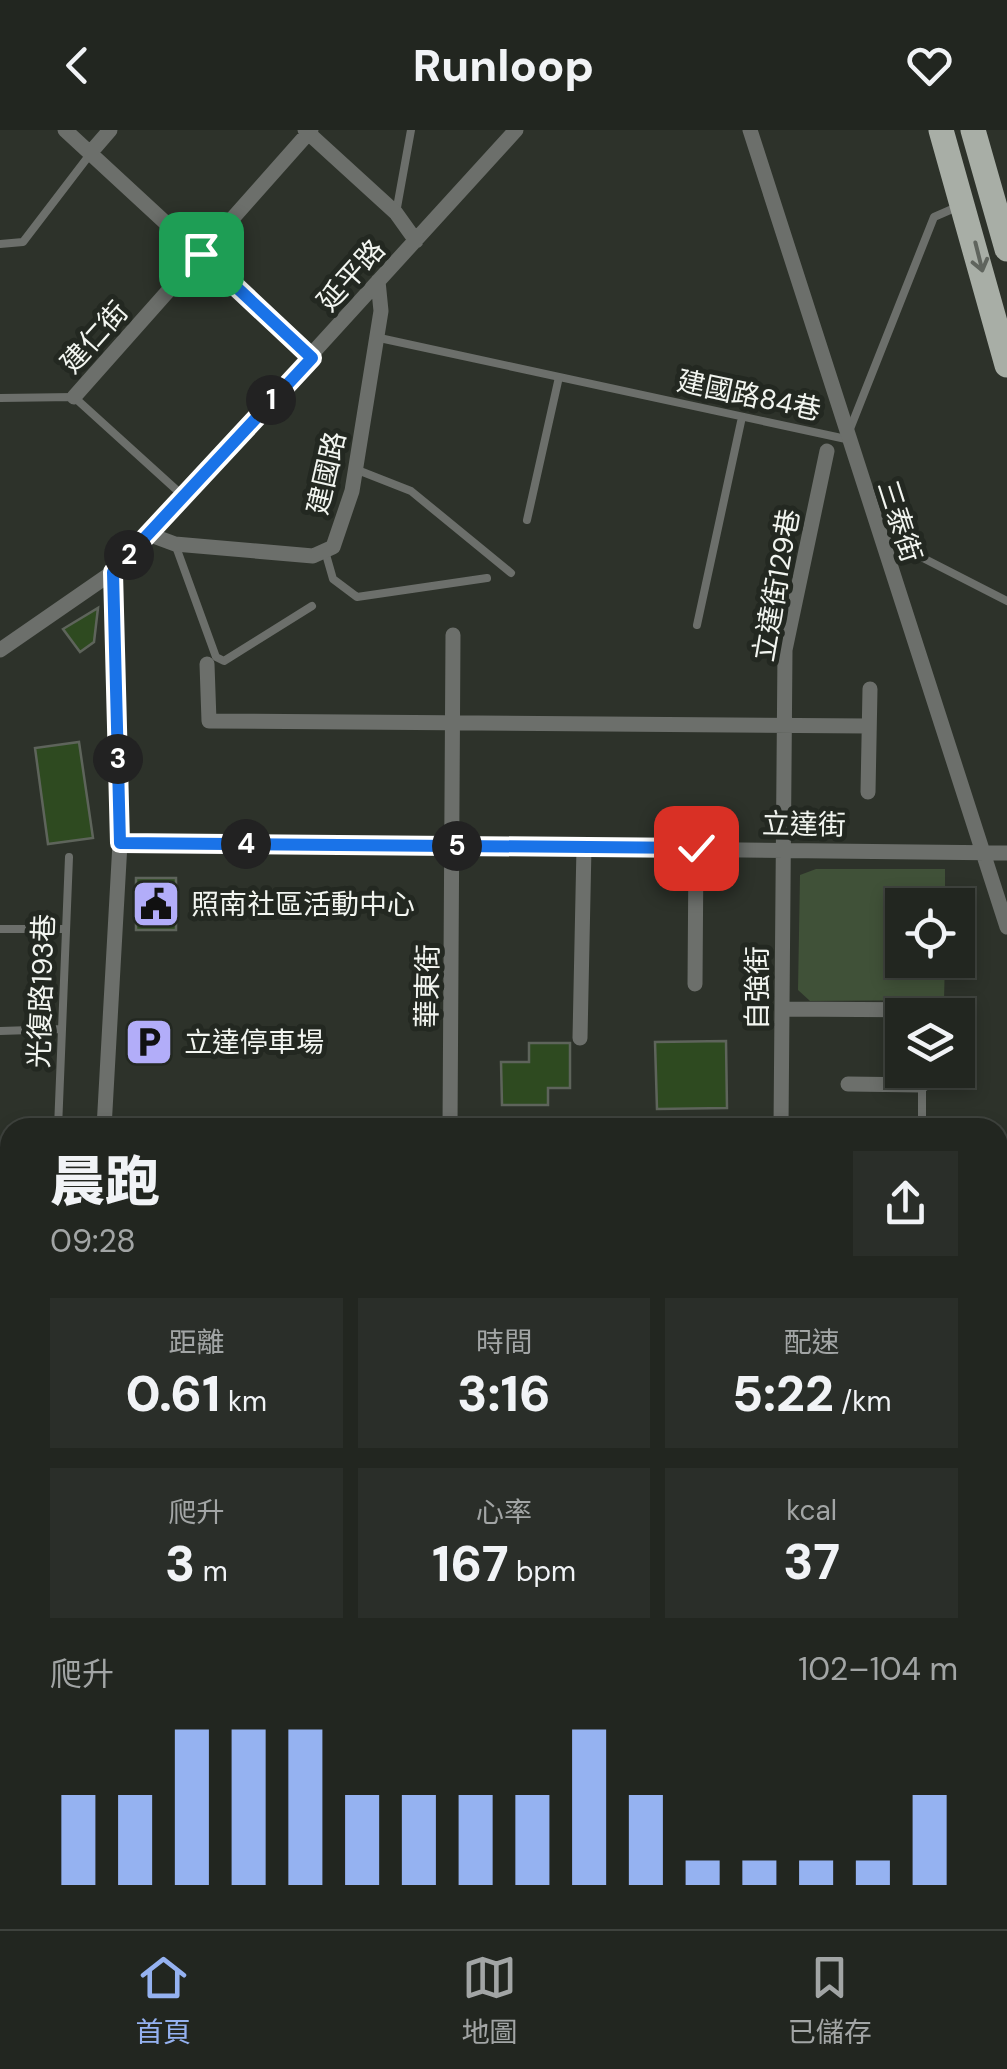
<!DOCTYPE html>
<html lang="zh-TW">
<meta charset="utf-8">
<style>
body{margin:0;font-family:"DM Sans","Noto Sans TC",sans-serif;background:#2a2e29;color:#f1f3f6;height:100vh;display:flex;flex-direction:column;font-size:38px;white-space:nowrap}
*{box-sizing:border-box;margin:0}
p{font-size:32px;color:#a2a5a5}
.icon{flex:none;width:55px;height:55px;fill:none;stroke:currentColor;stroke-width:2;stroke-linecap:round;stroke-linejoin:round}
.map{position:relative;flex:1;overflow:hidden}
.panel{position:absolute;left:0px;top:988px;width:1008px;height:812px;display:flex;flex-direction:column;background:#222620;border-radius:30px 30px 0 0;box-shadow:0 5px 15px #0003,0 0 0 2px #3f433e}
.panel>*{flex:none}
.controls{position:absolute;left:885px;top:758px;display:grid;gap:20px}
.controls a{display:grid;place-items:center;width:90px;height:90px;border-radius:0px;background:#222620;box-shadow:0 5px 15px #0003,0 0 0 2px #3f433e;font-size:50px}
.pin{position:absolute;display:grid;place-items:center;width:85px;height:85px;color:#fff;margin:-42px;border-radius:20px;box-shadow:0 5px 15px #0006}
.km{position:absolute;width:50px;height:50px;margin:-25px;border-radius:50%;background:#222;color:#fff;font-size:28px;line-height:50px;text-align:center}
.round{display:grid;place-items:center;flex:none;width:105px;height:105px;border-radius:0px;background:#2a2e29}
.summary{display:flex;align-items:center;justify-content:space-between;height:170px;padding:0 50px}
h1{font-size:55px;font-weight:800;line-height:75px}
.metrics{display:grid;grid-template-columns:repeat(3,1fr);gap:15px;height:170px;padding:10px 50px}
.metrics div{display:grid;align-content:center;border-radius:0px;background:#2a2e29;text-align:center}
.metrics b{font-size:50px;font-weight:800}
.metrics small{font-size:28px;font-weight:400}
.metrics p{font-size:28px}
.chart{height:280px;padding:20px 50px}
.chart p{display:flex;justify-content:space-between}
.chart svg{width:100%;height:180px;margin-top:10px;stroke:#95b2f1;stroke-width:6}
header{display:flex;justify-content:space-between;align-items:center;height:130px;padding:0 50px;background:#222620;font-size:45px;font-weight:800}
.menu{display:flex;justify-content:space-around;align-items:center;height:140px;border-top:2px solid #3f433e;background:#222620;font-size:28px;color:#a2a5a5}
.menu a{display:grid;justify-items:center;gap:5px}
.menu .on{color:#95b2f1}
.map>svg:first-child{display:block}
</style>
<header><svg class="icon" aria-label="back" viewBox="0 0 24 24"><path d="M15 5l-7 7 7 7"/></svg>Runloop<svg class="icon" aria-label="heart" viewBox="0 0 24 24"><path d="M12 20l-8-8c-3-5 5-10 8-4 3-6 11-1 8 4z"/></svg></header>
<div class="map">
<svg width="1007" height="1799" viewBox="0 0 1007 1799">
<rect width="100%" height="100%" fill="#2d322a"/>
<path fill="#405138" d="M816 739H945V775H902V830H945L944 870 810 871 798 860 800 745Z
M10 1474V1544H0V1475Z"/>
<path fill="#2e4a20" stroke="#5e645b" stroke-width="2.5" d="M98 478 94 512 80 522 63 499Z
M79 612 93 708 48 714 35 618Z
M136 748H176V800H136Z
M726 911 727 978 657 979 655 912Z
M529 913H570V958H548V975H502L501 932H529Z"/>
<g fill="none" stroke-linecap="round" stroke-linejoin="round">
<path stroke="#6c6f6b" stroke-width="8" d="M396 83 411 0
M0 114 23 112 91 23
M375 207 846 309 934 87 957 77
M0 268 74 267 181 364
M355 339 411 361 511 443
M527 390 559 247
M882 407 1007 471
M175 414 216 527 224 531 312 476
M325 421 333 449 357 467 487 448
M697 495 742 287
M0 799H66
M0 901 62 899
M58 998 69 727
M922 998V940
M0 1249 10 1255
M998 1305 1007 1306
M0 1765H10
M265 1790V1799
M964 1790 982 1799
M170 1799 172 1790
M443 1799 447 1790"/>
<path stroke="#6c6f6b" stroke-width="15" d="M65 0 312 228
M305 0 396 83 416 111
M750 0 1007 797
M91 22 110 0
M74 267 311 0
M148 404 175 414 313 426 333 417 352 361 381 181 378 151
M0 520 113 442 516 0
M207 534 209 591 868 596
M868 662 870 559
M120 713 1007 723
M695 854 696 718
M782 879 937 880
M580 908 584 717
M848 954 922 955
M104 998 120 713 113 442
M450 998 453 505
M781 998 785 520 827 321
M998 1040H1007
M0 1042H10
M998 1174 1007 1173
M0 1470H10
M998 1485 1007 1467
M621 1790 628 1799
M96 1799V1790
M859 1799 864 1790"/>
<path stroke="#8e928c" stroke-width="22" d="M0 1580H10
M998 1645 1007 1650"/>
<path stroke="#a8aea6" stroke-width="25" d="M941 0 1007 235
M973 0 1007 119"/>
<g stroke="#c6cac4" stroke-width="8">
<path id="rail" d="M0 1325H10
M0 1349H10
M998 1354H1007
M0 1370H10"/>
</g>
<use href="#rail" stroke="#232821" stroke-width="4" stroke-dasharray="11" stroke-linecap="butt"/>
</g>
<defs><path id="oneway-shaft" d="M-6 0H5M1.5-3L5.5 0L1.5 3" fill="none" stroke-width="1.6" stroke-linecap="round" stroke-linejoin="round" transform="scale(2.5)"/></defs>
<use stroke="#5f645d" href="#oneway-shaft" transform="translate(979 127) rotate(76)"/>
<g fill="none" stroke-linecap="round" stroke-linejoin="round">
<g stroke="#fff" stroke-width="20">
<path id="route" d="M201 124 312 228 113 442 120 713 696 718"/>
</g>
<use href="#route" stroke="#1a73e8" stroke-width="12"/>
</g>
<defs>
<g id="civic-square" transform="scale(2.5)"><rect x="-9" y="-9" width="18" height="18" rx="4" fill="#b2adf9" stroke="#232821"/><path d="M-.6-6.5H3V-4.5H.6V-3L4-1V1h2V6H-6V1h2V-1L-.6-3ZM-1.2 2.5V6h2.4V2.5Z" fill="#111"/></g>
<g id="parking-square" transform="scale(2.5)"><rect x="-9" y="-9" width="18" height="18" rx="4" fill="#b2adf9" stroke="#232821"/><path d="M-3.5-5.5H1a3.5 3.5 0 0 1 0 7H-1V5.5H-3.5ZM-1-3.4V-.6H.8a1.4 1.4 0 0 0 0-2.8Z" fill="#111"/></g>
</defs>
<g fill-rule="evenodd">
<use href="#civic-square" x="156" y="774"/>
<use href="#parking-square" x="149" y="912"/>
</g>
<g text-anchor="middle" stroke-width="10" stroke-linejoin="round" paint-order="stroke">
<g font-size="28" fill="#f2f5f0" stroke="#232821">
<text transform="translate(351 145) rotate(-48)" y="10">延平路</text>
<text transform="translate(94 207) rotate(-48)" y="10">建仁街</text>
<text transform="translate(749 265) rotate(12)" y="10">建國路84巷</text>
<text transform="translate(326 343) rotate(-77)" y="10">建國路</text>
<text transform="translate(900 391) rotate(72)" y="10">三泰街</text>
<text transform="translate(776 455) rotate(-80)" y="10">立達街129巷</text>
<text transform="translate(804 694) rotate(1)" y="10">立達街</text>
<text transform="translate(427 856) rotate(-89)" y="10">華東街</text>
<text transform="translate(757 858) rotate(-90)" y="10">自強街</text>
<text transform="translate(41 861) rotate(-88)" y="10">光復路193巷</text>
</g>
<g font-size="28" fill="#f2f5f0" stroke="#232821" text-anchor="start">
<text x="191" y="784">照南社區活動中心</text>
<text x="184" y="922">立達停車場</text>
</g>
</g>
</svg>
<div class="controls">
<a><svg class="icon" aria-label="locate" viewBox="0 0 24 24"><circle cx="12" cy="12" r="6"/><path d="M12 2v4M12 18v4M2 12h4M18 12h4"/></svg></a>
<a><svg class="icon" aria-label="layers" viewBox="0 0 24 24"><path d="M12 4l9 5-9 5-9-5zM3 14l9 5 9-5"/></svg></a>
</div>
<div class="pin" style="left:201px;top:124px;background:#1e9e55"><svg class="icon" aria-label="arrive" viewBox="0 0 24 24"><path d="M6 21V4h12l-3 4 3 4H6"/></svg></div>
<div class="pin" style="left:696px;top:718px;background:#d93025"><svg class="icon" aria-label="check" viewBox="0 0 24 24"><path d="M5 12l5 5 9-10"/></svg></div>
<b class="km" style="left:271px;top:270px">1</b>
<b class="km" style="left:129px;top:425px">2</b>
<b class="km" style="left:118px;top:629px">3</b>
<b class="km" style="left:246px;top:714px">4</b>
<b class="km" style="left:457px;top:716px">5</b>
<section class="panel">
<div class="summary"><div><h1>晨跑</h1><p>09:28</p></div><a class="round"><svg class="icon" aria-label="share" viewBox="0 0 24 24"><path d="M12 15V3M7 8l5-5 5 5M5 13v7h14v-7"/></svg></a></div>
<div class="metrics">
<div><p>距離</p><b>0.61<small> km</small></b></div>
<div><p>時間</p><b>3:16</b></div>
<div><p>配速</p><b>5:22<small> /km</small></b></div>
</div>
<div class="metrics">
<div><p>爬升</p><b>3<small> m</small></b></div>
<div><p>心率</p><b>167<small> bpm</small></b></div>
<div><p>kcal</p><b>37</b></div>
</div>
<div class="chart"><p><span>爬升</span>102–104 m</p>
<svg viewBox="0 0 160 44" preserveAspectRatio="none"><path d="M5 44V22M15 44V22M25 44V6M35 44V6M45 44V6M55 44V22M65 44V22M75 44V22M85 44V22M95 44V6M105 44V22M115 44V38M125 44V38M135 44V38M145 44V38M155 44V22"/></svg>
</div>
</section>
</div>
<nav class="menu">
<a class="on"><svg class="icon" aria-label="home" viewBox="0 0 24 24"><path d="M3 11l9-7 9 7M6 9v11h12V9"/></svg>首頁</a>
<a><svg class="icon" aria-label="map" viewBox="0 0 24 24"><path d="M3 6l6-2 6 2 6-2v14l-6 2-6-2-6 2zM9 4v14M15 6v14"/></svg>地圖</a>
<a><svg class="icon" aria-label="saved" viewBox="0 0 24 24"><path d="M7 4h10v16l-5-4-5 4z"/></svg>已儲存</a>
</nav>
